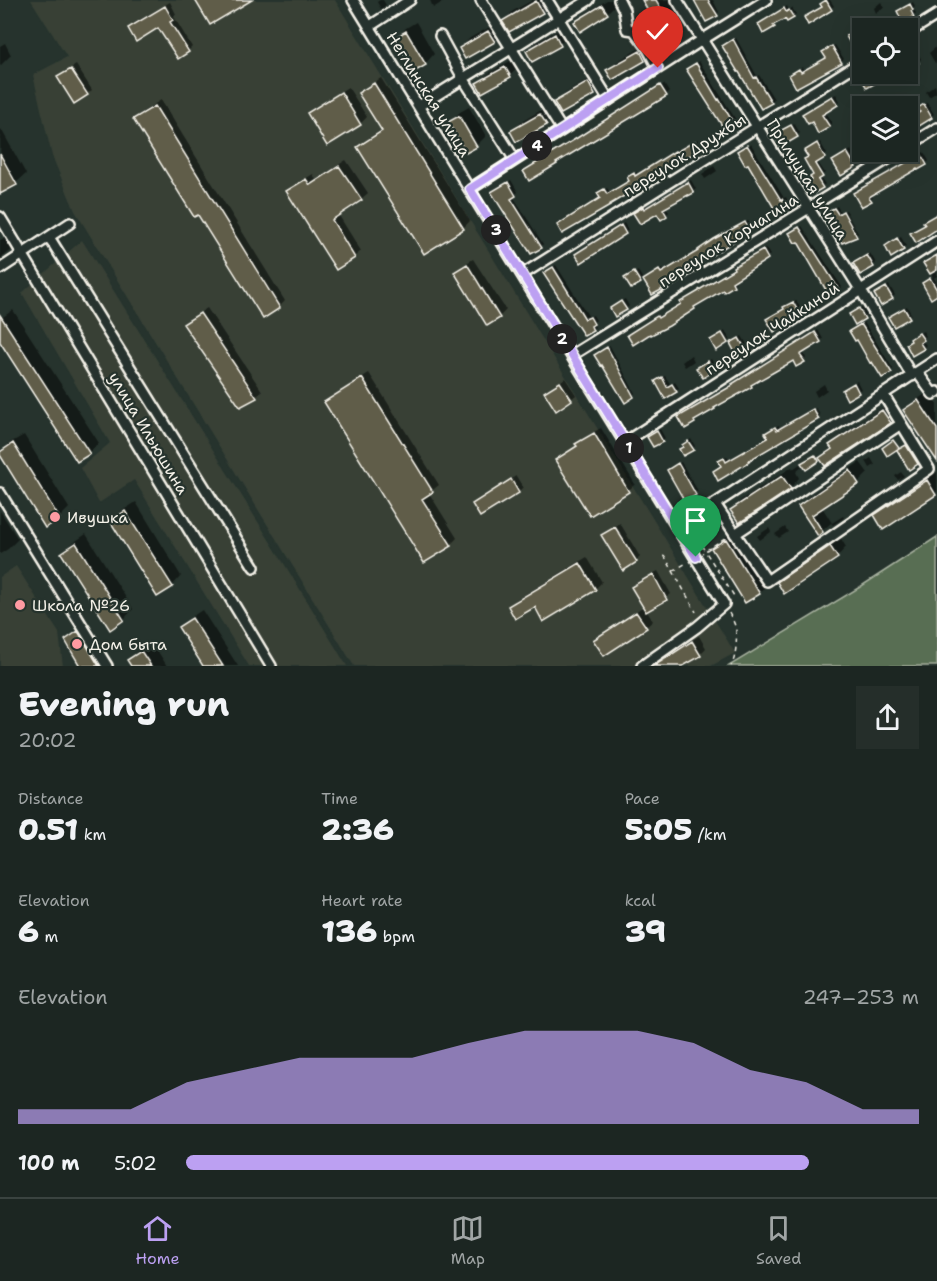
<!DOCTYPE html>
<meta charset="utf-8">
<style>
body{margin:0;font-family:"Shantell Sans",sans-serif;background:#252e2a;color:#f1f3f6;height:100vh;display:flex;flex-direction:column;font-size:22px;white-space:nowrap}
*{box-sizing:border-box;margin:0}
p{font-size:20px;color:#a0a5a5}
.icon{flex:none;width:33px;height:33px;fill:none;stroke:currentColor;stroke-width:2;stroke-linecap:round;stroke-linejoin:round}
.map{position:relative;height:666px;overflow:hidden}
.details{display:flex;flex-direction:column;background:#1c2622;flex:1}
.details>*{flex:none}
.tools{position:absolute;left:852px;top:18px;display:grid;gap:12px}
.tools a{display:grid;place-items:center;width:66px;height:66px;border-radius:0px;background:#1c2622;box-shadow:0 6px 24px #0002,0 0 0 2px #3a4340;font-size:30px}
.pin{position:absolute;display:grid;place-items:center;width:51px;height:51px;color:#fff;margin:-62px -26px;border-radius:50% 50% 50% 0;rotate:-45deg;box-shadow:0 0 6px #0007}
.pin .icon{rotate:45deg}
.km{position:absolute;width:30px;height:30px;margin:-15px;border-radius:50%;background:#222;color:#fff;font-size:16px;line-height:30px;text-align:center}
.round{display:grid;place-items:center;flex:none;width:63px;height:63px;border-radius:0px;background:#252e2a}
.overview{display:flex;align-items:center;justify-content:space-between;height:102px;padding:0 18px}
h1{font-size:33px;font-weight:800;line-height:45px}
.metrics{display:grid;grid-template-columns:repeat(3,1fr);gap:9px;height:102px;padding:6px 18px}
.metrics div{display:grid;align-content:center}
.metrics b{font-size:30px;font-weight:800}
.metrics small{font-size:16px;font-weight:400}
.metrics p{font-size:16px}
.chart{height:168px;padding:12px 18px}
.chart p{display:flex;justify-content:space-between}
.chart svg{width:100%;height:108px;margin-top:6px;fill:#bca0f2;opacity:.7}
ul{padding:0 18px;list-style:none;font-size:20px}
li{display:grid;grid-template-columns:96px 72px 1fr;align-items:center;height:45px}
li i{height:15px;border-radius:8px;background:#bca0f2}
.tab-bar{display:flex;justify-content:space-around;align-items:center;height:84px;border-top:2px solid #3a4340;background:#1c2622;font-size:16px;color:#a0a5a5}
.tab-bar a{display:grid;justify-items:center;gap:3px}
.tab-bar .active{color:#bca0f2}
.map>svg:first-child{display:block}
</style>
<div class="map">
<svg width="937" height="666" viewBox="0 0 937 666">
<rect width="100%" height="100%" fill="#26332d"/>
<filter id="ink" filterUnits="userSpaceOnUse"><feTurbulence type="fractalNoise" baseFrequency=".0167" numOctaves="2"/><feDisplacementMap in="SourceGraphic" scale="12" xChannelSelector="R" yChannelSelector="G"/><feConvolveMatrix kernelMatrix="1 2 1 2 8 2 1 2 1" color-interpolation-filters="sRGB"/></filter>
<g filter="url(#ink)">
<path fill="#374036" d="M31 0H335L735 653 711 666H354L75 211 52 156 33 75 67 57Z
M82 240 293 578 347 666H249L134 480 99 503 80 468 110 443 22 293Z
M16 566 59 633 63 666H0V577Z"/>
<path fill="#586e53" stroke="#a6b09e" stroke-width="1.5" d="M937 537V666H729L860 587Z"/>
<path fill="#0007" d="M380 0H383L386 5 381 9 377 2Z
M430 0H446L433 8Z
M533 0H551L552 2 542 11 504 21 513 11Z
M607 0H615L617 3 607 13 576 23 586 13Z
M643 0H672L680 14 670 24Z
M695 0H713L719 12 717 15Z
M827 0H830L834 6 831 8 824 6 825 1Z
M170 2 176 14 174 17 192 47 188 51 159 26 130 28 134 23Z
M881 2 884 7 876 13 874 8Z
M913 2 915 6 913 8 916 13 913 16 902 9Z
M787 6 789 10 792 8 796 14 793 17H786L776 22V23L774 26 759 24Z
M873 21 877 28H862V39L853 45 851 34Z
M416 22 434 54 425 64 396 38 406 28Z
M499 22 504 31 494 41 461 48 470 38Z
M565 26 570 35 560 44 533 60 528 51 537 42Z
M736 38 757 76 759 75 774 99 771 102 723 46Z
M650 42 654 50 644 59 608 71 618 61Z
M5 43 11 55 0 66V46Z
M835 45 844 59 841 61 791 75 802 67 804 71 827 57V49Z
M913 45 921 59 914 64 911 59 908 61V49Z
M936 47 937 62 935 63 929 53Z
M515 58 519 66 510 76 478 83 488 74Z
M699 61 738 123 735 126 688 69Z
M76 65 92 90 87 94 59 77 64 73Z
M598 74 604 84 594 93 556 102 566 93Z
M381 78 470 221 464 227 424 252 359 147 365 141 383 129 360 93 367 87Z
M664 84 669 92 666 95 582 136Z
M935 85 937 92 929 97 926 92Z
M348 87 367 117 361 123 328 144 309 114 316 107Z
M836 94 840 101 825 112 832 123 829 126 807 111Z
M161 100 285 301 279 307 198 212 135 119 141 113Z
M927 103 934 114 913 128 908 133V120L922 111 923 105Z
M550 105 555 114 546 124 512 132 521 122Z
M469 107 486 136 476 146 450 122 460 112Z
M794 123 800 133 797 136 779 132Z
M0 127 26 174 16 183 1 192Z
M698 139 701 146 699 148 666 168 609 205 562 232 601 197 602 191 607 188 610 192 630 180 631 175 637 172 638 174 678 149 679 150Z
M820 142 827 154 817 161 825 173 820 177 825 184 822 187 813 180 815 175 809 157V149Z
M751 144 784 198 786 197 790 205 778 213 742 149Z
M851 150 858 163 841 174 837 159Z
M866 152H877L869 156Z
M924 152 929 161 926 164 919 168 918 167 872 194 873 197 871 199 857 191Z
M346 160 368 193 361 199 338 214 361 251 354 257 288 191 295 185 313 174 316 180Z
M714 166 717 171 705 179 702 174Z
M511 180 518 192 513 196 543 244 541 247 493 192Z
M691 180 696 189 689 194 665 206 669 212 666 215 638 210 646 205 647 207Z
M837 206 841 213 846 210 848 213 847 214 858 233 856 236 842 231 829 211Z
M748 221 752 227 749 230 662 288 648 277 662 269 664 272 700 251 702 247 719 236Z
M624 223 628 230 625 233 594 242Z
M802 226 842 287 839 290 794 231Z
M6 237 13 249 0 259V240Z
M901 237 906 246 892 255 889 244Z
M766 248 770 255 734 279 736 282 733 285 724 288 681 315 632 333 660 315 661 316 683 303 703 287Z
M870 253 876 263 873 266 855 263Z
M937 255V276L934 278 937 283V294L927 281 933 277 925 263Z
M473 259 506 310 499 317 488 324 455 272 462 266Z
M556 265 589 317 593 315 596 320 593 323 595 327 585 334 548 270Z
M638 271 643 279 640 282 629 276Z
M889 285 895 295 892 298 879 291Z
M625 299 629 306 626 309 615 305Z
M796 300 802 311 800 313 786 321 771 317Z
M907 306 911 314 909 316 893 315Z
M862 307 867 315 864 318 853 312Z
M207 308 262 391 256 397 185 324 192 318Z
M13 310 99 443 89 453 0 340V319Z
M864 322 893 369 891 371 858 338 854 328Z
M818 330 823 339 803 351 806 358 804 361 793 359 754 382 751 385 697 418V419L694 422 686 427 737 381Z
M725 331 730 339 727 342 712 340Z
M923 331 926 336 922 340 926 345 923 348 911 339Z
M742 336 748 346 738 353 735 341Z
M610 346 635 393 633 396 599 352Z
M691 355 694 361 685 367 682 362Z
M711 359 716 367 713 370 698 368Z
M369 373 439 485 429 493 457 538 451 544 326 403 332 396Z
M665 376 671 385 675 382 679 388 666 397 659 379Z
M565 378 576 395 571 399 546 393Z
M857 381 861 389 848 398 846 388Z
M824 384 827 390 817 397 814 391Z
M928 392 937 404V458L905 410 915 401Z
M891 402 899 413 890 422 821 458 832 447 831 445 840 436Z
M816 408 820 415 818 418 722 466 723 459 727 456 730 461 769 437 767 433 769 430 779 425 780 428Z
M601 428 635 484 628 491 590 514 557 460 564 454 578 445 584 438Z
M660 429 665 438 662 440 652 434Z
M24 435 69 508 59 518 0 453 10 443Z
M691 439 695 446 693 449 684 446 687 442Z
M907 445 918 462 910 468 899 451Z
M817 455 819 459 818 460 804 465 796 472 799 478 790 488 732 510 741 500 792 467 793 469 800 464 801 466Z
M871 458 875 465 870 468 866 461Z
M681 462 698 491 685 500 671 468Z
M860 462 868 473 858 483 822 507 832 523 843 516 844 518 833 525 831 523 822 531 800 506 809 496Z
M901 472 904 476 898 480 895 476Z
M937 472V492L884 528 876 515 886 506Z
M516 476 523 487 518 492 481 515 474 504 478 499Z
M136 502 181 576 172 586 112 521 122 511Z
M0 511 18 539 8 549 0 554Z
M620 523 640 557 636 561 603 535 608 531Z
M785 527 788 532 779 538 775 534Z
M769 528 771 532 760 540 757 536Z
M736 530 769 583 759 593 713 549 723 539Z
M86 534 133 609 124 619 110 628 63 553 73 543Z
M840 537 846 547 837 557 779 583 789 573Z
M587 557 602 582 595 589 535 605 510 606 516 600Z
M658 571 671 594 666 598 646 610 653 621 646 627 595 640 602 634 644 606 633 587 637 582Z
M202 610 238 666H205L180 628 190 618Z
M83 628 102 659 94 666H82L66 640Z
M699 636 706 648 700 654 680 666H651H654L682 646Z
M152 642 167 666H132L129 660 138 650Z"/>
<path fill="#605d4a" stroke="#f4f1e8" stroke-width="1.5" d="M195 0H252L210 25Z
M642 0H656L671 25 660 32Z
M694 0H708L718 16 706 22Z
M826 0 832 10 808 25 804 17 822 7 820 4Z
M536 1 543 13 509 32 502 21Z
M910 4 913 10 911 11 914 17 903 23 897 11Z
M602 5 608 14 580 32 574 22Z
M165 6 173 20 170 22 189 52 178 59 158 28 136 42 128 28Z
M784 8 786 12 789 10 794 18 787 22 785 19 773 25 775 27 763 34 758 24Z
M862 27V41L852 47 846 36Z
M406 31 426 65 414 72 394 38Z
M488 31 495 42 465 59 459 48Z
M555 34 561 46 532 62 526 51Z
M733 39 754 78 756 77 772 103 761 109 739 72H738L722 46Z
M908 43 919 63 913 66 911 61 908 63Z
M832 46 842 63 796 88 789 75 799 69 801 72 826 58 822 52Z
M640 51 645 61 612 80 606 70Z
M696 63 718 100 719 99 736 127 726 132 686 69Z
M505 67 511 77 482 93 476 83Z
M71 69 88 95 74 104 57 77Z
M866 74H888L875 81 876 83 867 88 860 77Z
M588 82 595 95 561 114 554 102Z
M374 83 464 229 424 254 357 147 382 131 358 93Z
M660 85 667 96 556 163 557 164 529 181 523 171 577 138Z
M341 92 361 125 327 146 307 113Z
M832 96 838 105 822 115 830 127 818 134 812 122 808 124 802 114Z
M924 104 932 118 908 133V120L920 112 918 108Z
M155 106 280 308 263 319 198 215 194 217 133 119Z
M540 114 547 125 516 142 510 131Z
M459 116 477 147 466 153 448 122Z
M791 125 798 137 781 147 774 134Z
M695 141 700 150 663 170 664 172 609 205 610 206 562 234 557 225 600 198 597 193 604 189 607 194 629 181 627 177 634 173 635 176 675 151 676 152Z
M817 143 825 158 815 164 823 177 818 180 823 188 811 195 805 184 812 180 810 177 813 175 804 159 808 157 804 151Z
M747 145 781 200 782 199 788 209 778 215 748 164 745 165 737 151Z
M847 152 856 167 841 176 832 161Z
M0 154 17 185 0 194Z
M921 154 927 165 918 170 917 169 869 197 872 201 861 207 853 193Z
M339 166 362 200 332 220 355 258 336 270 286 191 306 179 310 185Z
M508 182 516 196 511 199 542 248 531 254 491 192Z
M688 182 694 193 688 196V195L663 209 667 216 661 220 657 214 640 224 633 213 643 207 644 209Z
M834 208 838 214 843 211 857 237 842 243 837 234 840 232 834 220 830 223 824 213Z
M937 214V229L916 243 910 233 925 225 923 222Z
M745 222 750 231 662 287 663 289 652 295 643 280 659 270 661 273 698 251V250L714 239Z
M621 225 626 234 581 263 575 254Z
M799 227 840 291 830 297 798 242 795 243 789 233Z
M897 238 904 250 891 258 885 246Z
M763 250 768 259 732 282 734 286 724 292 723 290 694 307 695 309 669 326 651 335 650 334 633 345 627 335 657 316 658 318 681 304 680 302 699 291V290L734 269 733 267Z
M867 255 874 267 860 275 853 263Z
M937 255V270L930 274 923 263Z
M467 264 500 318 487 326 454 272Z
M553 267 585 319 590 317 594 324 591 326 593 331 584 336 543 273Z
M634 272 641 283 631 289 624 278Z
M930 278 937 290V295L931 299 922 283Z
M886 287 893 299 881 306 874 294Z
M621 301 627 310 615 317 610 308Z
M793 302 800 315 774 332 766 319 784 309 783 307Z
M859 308 865 319 855 325 849 314Z
M904 308 910 318 894 327 888 317Z
M200 313 257 398 240 407 183 324Z
M0 315 90 454 77 462 0 342Z
M861 324 892 373 882 378 872 362 870 363 857 340 855 341 849 331Z
M815 332 821 342 800 355 805 362 796 367 793 361 774 372 751 385 752 387 714 408 715 409 694 421 695 423 685 429 678 417 733 385 732 384Z
M722 333 728 343 716 351 710 340Z
M919 333 924 340 920 343 924 349 912 356 906 344 911 341 910 339Z
M739 338 746 350 737 356 730 343Z
M607 347 634 397 625 403 602 365 601 366 594 355Z
M708 361 714 371 703 378 696 368Z
M662 377 667 387 672 384 677 392 665 399 655 381Z
M362 378 433 492 422 499 452 546 424 563 324 402Z
M560 382 572 400 556 411 544 392Z
M854 383 859 393 847 400 842 390Z
M918 400 937 429V461L903 410Z
M813 409 819 419 748 461 749 462 718 481 713 471 721 466 718 461 724 458 726 462 768 438 765 433 775 427 777 430Z
M882 410 891 423 825 466 819 458 832 449 829 445Z
M657 431 663 442 653 447 647 437Z
M594 433 629 492 590 516 555 460 577 446 575 444Z
M893 440 899 448 887 456 882 448Z
M688 441 694 450 683 456 679 449 683 447 682 445Z
M13 443 60 519 45 528 0 455V452Z
M906 445 918 464 909 470 897 450Z
M815 455 819 461 806 470 801 463Z
M678 463 696 495 685 502 667 470Z
M850 470 859 484 812 515 823 532 818 536 798 506Z
M782 476 791 489 739 523 730 510Z
M511 479 519 493 480 517 472 504Z
M927 480 936 495 883 530 874 515Z
M125 511 173 587 157 597 110 521Z
M615 527 637 562 623 571 601 535Z
M726 539 760 594 745 603 711 548Z
M76 543 124 620 110 630 61 553Z
M830 546 838 558 784 594 777 582Z
M580 563 596 590 543 622 535 607 515 619 508 606Z
M653 574 667 600 646 612 631 587Z
M636 612 647 628 604 656 593 640Z
M192 618 223 666H203L178 627Z
M78 631 99 666H80L70 649 65 640Z
M692 641 701 656 683 666H654Z
M141 651 151 666H131L127 660Z"/>
<g fill="none" stroke-linecap="round" stroke-linejoin="round">
<g stroke="#f4f1e8" stroke-width="14">
<path id="minor" d="M353 0 724 604 697 627 642 666
M481 0 562 130
M547 0 609 100
M619 0 624 10 627 29 634 30 647 47 658 68
M677 0 860 289 912 376
M370 26 410 0
M908 33 937 15
M440 36 463 78 515 160
M419 106 589 0
M908 146 937 128
M470 189 702 40 766 0
M0 217 271 666
M49 237 254 567
M0 269 70 223
M523 274 862 61
M572 355 899 152
M917 372 933 394 937 392
M625 442 937 241
M0 493 107 666
M715 504 767 581 929 469 883 394
M678 528 937 359
M735 534 901 424"/>
</g>
<path stroke="#f4f1e8" stroke-width="1.5" stroke-dasharray="4.5 4.5" stroke-linecap="butt" d="M692 530 705 551 702 553
M725 538 705 551 736 599
M664 555 696 612
M673 571 688 562
M729 613C731 617 734 622 735 626 738 635 736 659 731 666"/>
<use href="#minor" stroke="#26332d" stroke-width="9"/>
</g>
</g>
<g fill="none" stroke-linecap="round" stroke-linejoin="round" filter="url(#ink)">
<g stroke="#fff" stroke-width="12">
<path id="route" d="M658 68 470 189 696 557"/>
</g>
<use href="#route" stroke="#bca0f2" stroke-width="8"/>
</g>
<g fill="#ff9aa2" stroke="#26332d" stroke-width="2">
<circle cx="55" cy="517" r="6"/>
<circle cx="20" cy="605" r="6"/>
<circle cx="77" cy="644" r="6"/>
</g>
<g text-anchor="middle" stroke-width="4.5" stroke-linejoin="round" paint-order="stroke">
<g font-size="16" fill="#f4f1e8" stroke="#26332d">
<text transform="translate(429 94) rotate(58)" y="6">Неглинская улица</text>
<text transform="translate(684 155) rotate(-32)" y="6">переулок Дружбы</text>
<text transform="translate(808 179) rotate(58)" y="6">Прилуцкая улица</text>
<text transform="translate(728 240) rotate(-32)" y="6">переулок Корчагина</text>
<text transform="translate(772 328) rotate(-33)" y="6">переулок Чайкиной</text>
<text transform="translate(149 433) rotate(59)" y="6">улица Ильюшина</text>
</g>
<g font-size="16" fill="#f4f1e8" stroke="#26332d" text-anchor="start">
<text x="67" y="523">Ивушка</text>
<text x="32" y="611">Школа №26</text>
<text x="89" y="650">Дом быта</text>
</g>
</g>
</svg>
<div class="tools">
<a><svg class="icon" aria-label="locate" viewBox="0 0 24 24"><circle cx="12" cy="12" r="6"/><path d="M12 2v4M12 18v4M2 12h4M18 12h4"/></svg></a>
<a><svg class="icon" aria-label="layers" viewBox="0 0 24 24"><path d="M12 4l9 5-9 5-9-5zM3 14l9 5 9-5"/></svg></a>
</div>
<div class="pin" style="left:696px;top:557px;background:#1e9e55"><svg class="icon" aria-label="arrive" viewBox="0 0 24 24"><path d="M6 21V4h12l-3 4 3 4H6"/></svg></div>
<div class="pin" style="left:658px;top:68px;background:#d93025"><svg class="icon" aria-label="check" viewBox="0 0 24 24"><path d="M5 12l5 5 9-10"/></svg></div>
<b class="km" style="left:629px;top:448px">1</b>
<b class="km" style="left:562px;top:339px">2</b>
<b class="km" style="left:496px;top:230px">3</b>
<b class="km" style="left:537px;top:146px">4</b>
</div>
<section class="details">
<div class="overview"><div><h1>Evening run</h1><p>20:02</p></div><a class="round"><svg class="icon" aria-label="share" viewBox="0 0 24 24"><path d="M12 15V3M7 8l5-5 5 5M5 13v7h14v-7"/></svg></a></div>
<div class="metrics">
<div><p>Distance</p><b>0.51<small> km</small></b></div>
<div><p>Time</p><b>2:36</b></div>
<div><p>Pace</p><b>5:05<small> /km</small></b></div>
</div>
<div class="metrics">
<div><p>Elevation</p><b>6<small> m</small></b></div>
<div><p>Heart rate</p><b>136<small> bpm</small></b></div>
<div><p>kcal</p><b>39</b></div>
</div>
<div class="chart"><p><span>Elevation</span>247–253 m</p>
<svg viewBox="0 0 160 44" preserveAspectRatio="none"><path d="M0 44V38L10 38L20 38L30 27L40 22L50 17L60 17L70 17L80 11L90 6L100 6L110 6L120 11L130 22L140 27L150 38L160 38V44z"/></svg>
</div>
<ul>
<li><b>100 m</b>5:02<i style="width:85%"></i></li>
</ul>
</section>
<nav class="tab-bar">
<a class="active"><svg class="icon" aria-label="home" viewBox="0 0 24 24"><path d="M3 11l9-7 9 7M6 9v11h12V9"/></svg>Home</a>
<a><svg class="icon" aria-label="map" viewBox="0 0 24 24"><path d="M3 6l6-2 6 2 6-2v14l-6 2-6-2-6 2zM9 4v14M15 6v14"/></svg>Map</a>
<a><svg class="icon" aria-label="saved" viewBox="0 0 24 24"><path d="M7 4h10v16l-5-4-5 4z"/></svg>Saved</a>
</nav>
